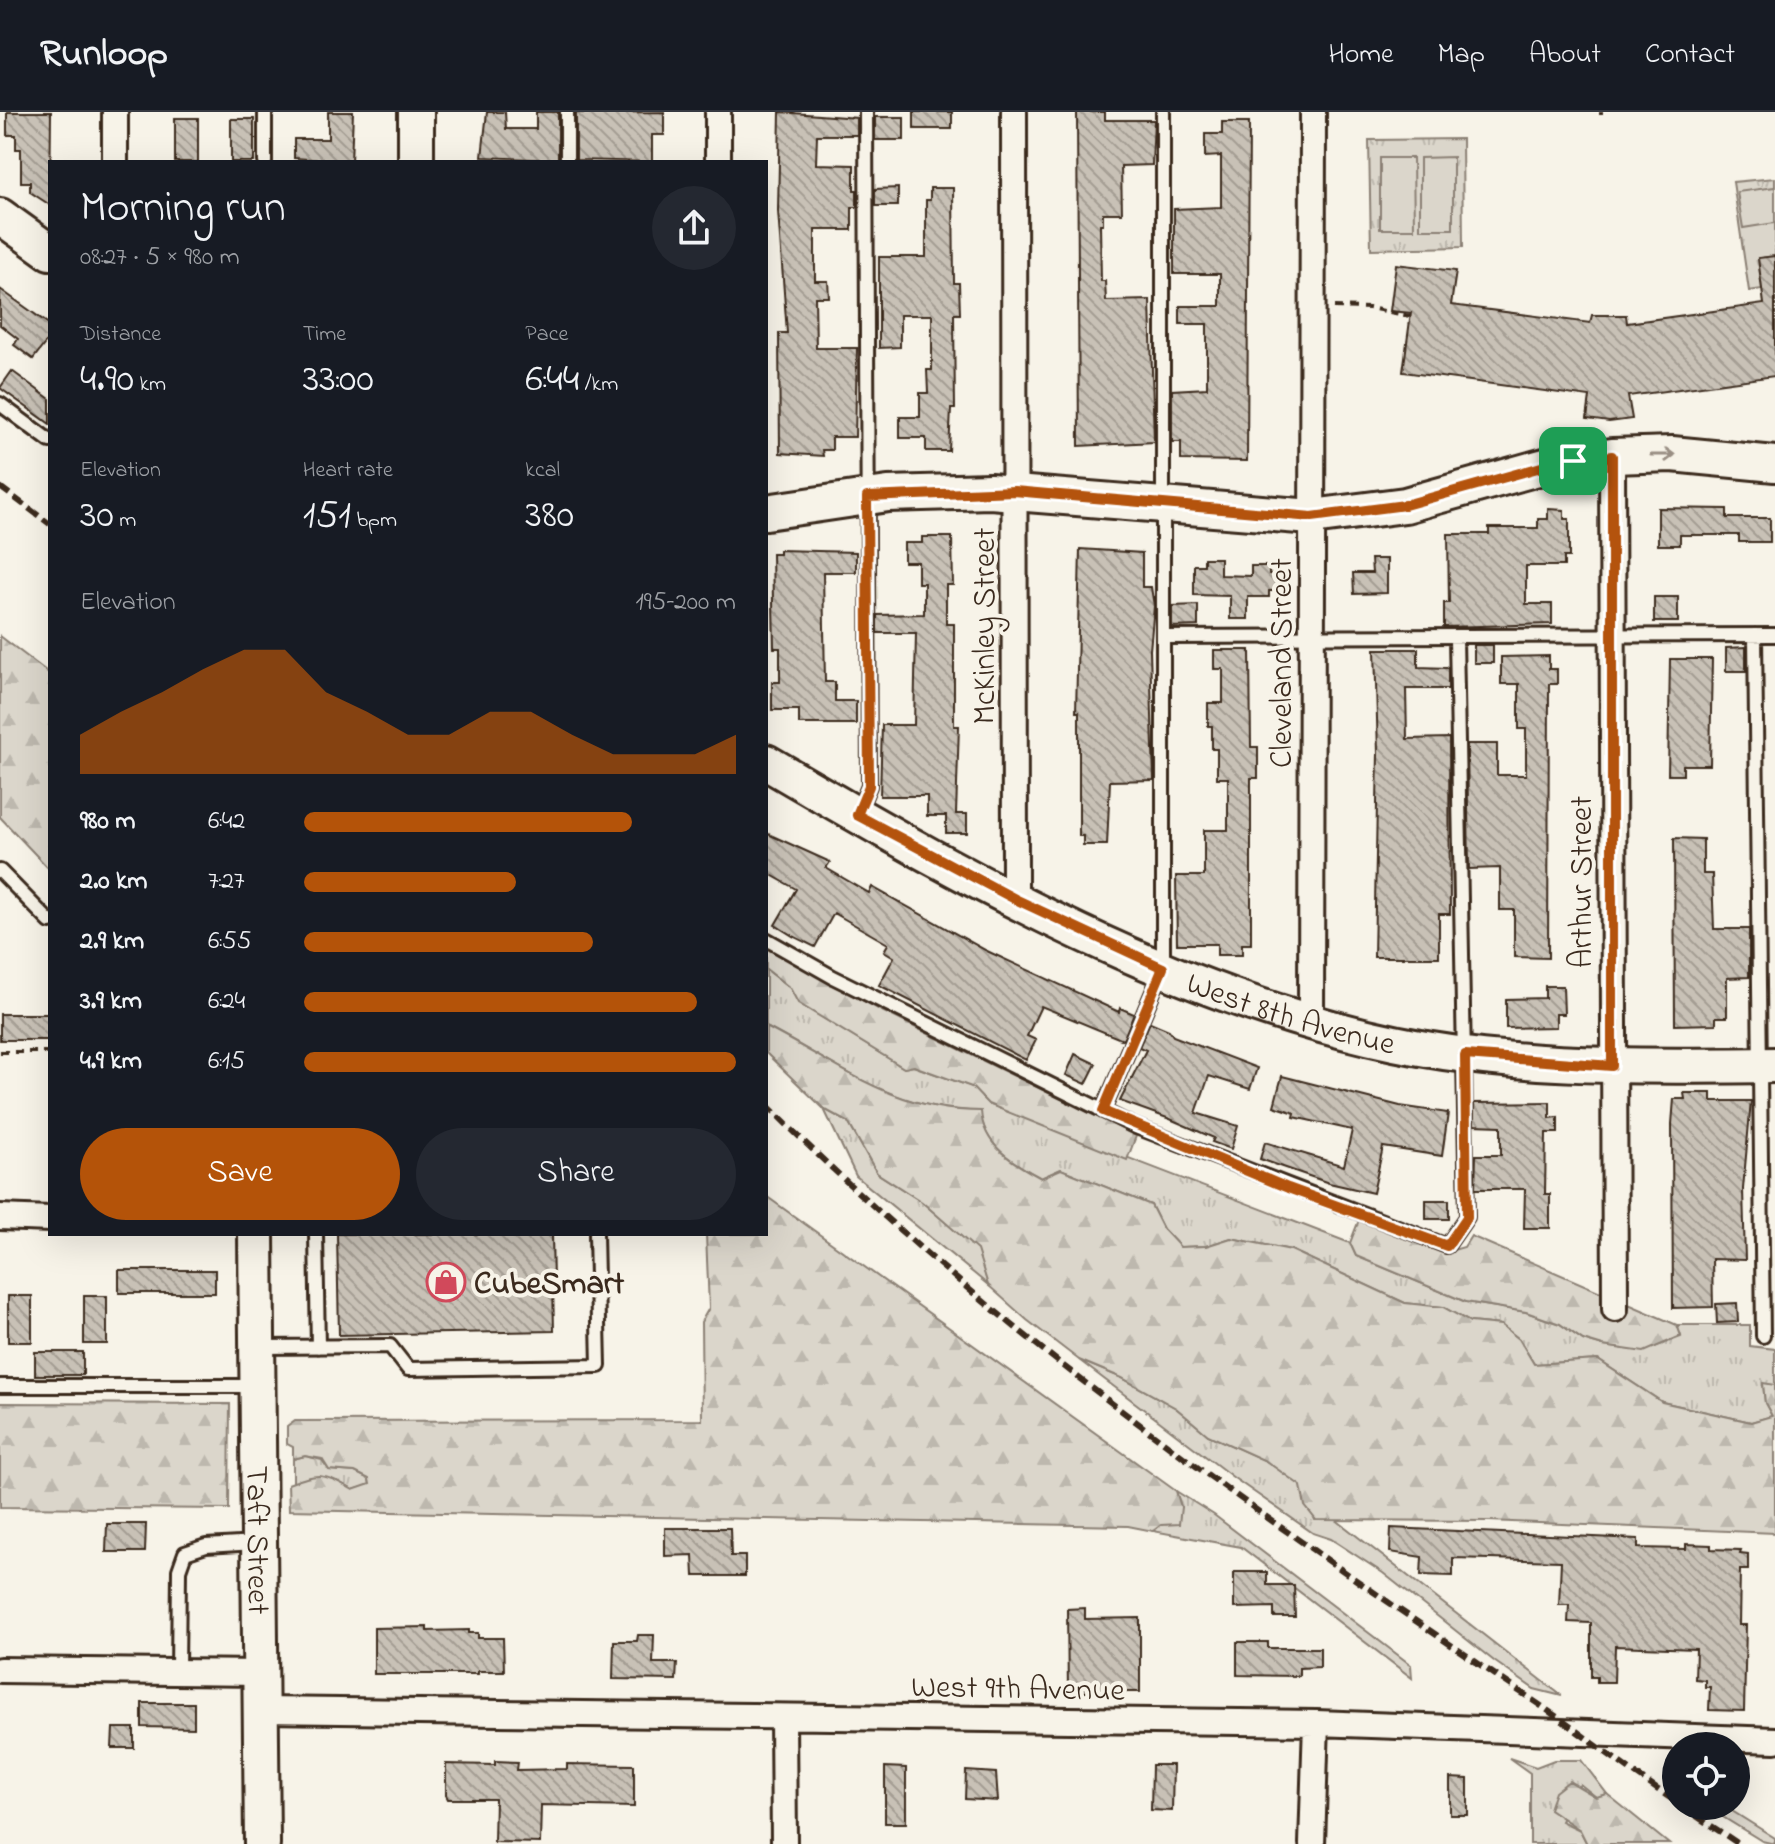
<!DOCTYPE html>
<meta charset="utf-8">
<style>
body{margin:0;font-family:"Indie Flower",sans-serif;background:#242831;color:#f1f3f6;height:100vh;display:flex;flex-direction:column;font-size:30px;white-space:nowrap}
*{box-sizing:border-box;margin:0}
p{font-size:26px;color:#9ea1a6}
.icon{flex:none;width:44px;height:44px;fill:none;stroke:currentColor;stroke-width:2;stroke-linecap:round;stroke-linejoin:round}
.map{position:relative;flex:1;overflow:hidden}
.panel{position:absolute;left:48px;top:48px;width:720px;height:1076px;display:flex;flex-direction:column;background:#171b24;border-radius:0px;box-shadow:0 8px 32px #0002}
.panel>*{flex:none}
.tools{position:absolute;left:1662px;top:1620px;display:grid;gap:16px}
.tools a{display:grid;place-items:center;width:88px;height:88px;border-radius:50%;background:#171b24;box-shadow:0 8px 32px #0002;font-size:40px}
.pin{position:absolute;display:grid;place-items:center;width:68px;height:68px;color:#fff;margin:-34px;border-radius:16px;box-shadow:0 4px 12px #0006}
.round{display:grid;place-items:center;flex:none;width:84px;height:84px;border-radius:42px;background:#242831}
.head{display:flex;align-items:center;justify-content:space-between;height:136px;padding:0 32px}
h1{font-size:44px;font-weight:600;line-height:60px}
.figures{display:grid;grid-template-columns:repeat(3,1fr);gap:12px;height:136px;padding:8px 32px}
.figures div{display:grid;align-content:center}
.figures b{font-size:40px;font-weight:600}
.figures small{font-size:22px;font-weight:400}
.figures p{font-size:22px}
.chart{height:224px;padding:16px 32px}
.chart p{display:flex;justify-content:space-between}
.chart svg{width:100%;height:144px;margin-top:8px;fill:#b45309;opacity:.7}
.button{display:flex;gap:16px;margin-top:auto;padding:16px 32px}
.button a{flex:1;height:92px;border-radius:48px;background:#b45309;color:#fff;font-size:32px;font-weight:600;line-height:92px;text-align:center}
.button a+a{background:#242831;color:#f1f3f6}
ul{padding:0 32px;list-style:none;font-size:26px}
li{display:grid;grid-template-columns:128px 96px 1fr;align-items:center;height:60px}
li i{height:20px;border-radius:10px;background:#b45309}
header{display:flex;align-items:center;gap:48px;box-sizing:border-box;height:112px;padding:0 40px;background:#171b24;border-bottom:2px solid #363941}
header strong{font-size:38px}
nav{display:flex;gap:44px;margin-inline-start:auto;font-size:28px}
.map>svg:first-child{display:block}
</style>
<header>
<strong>Runloop</strong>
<nav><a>Home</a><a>Map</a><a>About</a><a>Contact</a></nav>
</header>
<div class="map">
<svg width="1775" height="1732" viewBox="0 0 1775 1732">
<defs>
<pattern id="grass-tufts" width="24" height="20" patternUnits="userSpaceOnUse" patternTransform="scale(2)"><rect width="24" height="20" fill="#dbd6cb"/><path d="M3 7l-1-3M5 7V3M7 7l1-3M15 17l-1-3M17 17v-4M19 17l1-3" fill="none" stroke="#bdb8ae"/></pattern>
<pattern id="forest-firs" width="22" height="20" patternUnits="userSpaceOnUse" patternTransform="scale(2)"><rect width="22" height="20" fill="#dbd6cb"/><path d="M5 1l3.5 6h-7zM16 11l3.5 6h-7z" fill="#bdb8ae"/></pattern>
<pattern id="building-back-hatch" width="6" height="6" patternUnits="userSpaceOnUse" patternTransform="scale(2)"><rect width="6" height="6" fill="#c8c1b6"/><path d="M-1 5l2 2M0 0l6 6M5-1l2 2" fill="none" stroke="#a49d93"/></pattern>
</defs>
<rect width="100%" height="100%" fill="#f7f3e8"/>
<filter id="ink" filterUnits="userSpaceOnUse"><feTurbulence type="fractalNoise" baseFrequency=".0125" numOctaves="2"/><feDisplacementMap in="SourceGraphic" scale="16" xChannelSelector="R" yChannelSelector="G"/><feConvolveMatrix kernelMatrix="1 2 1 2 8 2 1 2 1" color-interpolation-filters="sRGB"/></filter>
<g filter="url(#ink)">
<path fill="url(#grass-tufts)" stroke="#8b8074" stroke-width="2" d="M1462 27 1463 135 1371 137 1369 28Z
M1775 66V144L1758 146 1762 177 1749 179 1733 70Z
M766 857 790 876 799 891 904 956 913 954 972 975 988 992 1350 1131 1356 1144 1466 1190 1526 1200 1560 1212 1583 1228 1603 1234 1644 1239 1681 1225 1677 1213H1750V1234L1775 1237V1273L1763 1272 1765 1291 1772 1304 1751 1310 1662 1290 1598 1248 1534 1252 1519 1227 1501 1213 1470 1210 1443 1195 1405 1191 1291 1138 1231 1126 1206 1134 1180 1135 1163 1117 1151 1093 1061 1057 1041 1066C1013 1051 984 1034 980 999 892 999 840 953 766 915Z
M824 997 848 1010 877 1061 922 1090 978 1138 988 1173 856 1064Z
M1079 1248 1122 1266 1176 1296 1208 1323 1266 1349 1302 1374 1315 1408 1335 1407 1562 1584 1534 1577 1494 1549 1383 1461 1331 1427 1313 1421 1234 1366Z
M305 1344 322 1348 329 1358 355 1360 369 1367 370 1373 353 1378 337 1369 293 1372V1347Z
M1176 1379 1214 1403 1411 1553 1412 1566 1241 1435 1153 1419 1181 1395Z
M1509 1646 1536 1655 1554 1648H1581L1607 1682 1596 1685 1580 1672 1561 1709 1580 1718 1587 1732H1530V1661Z
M1705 1694H1724L1775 1726V1732L1762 1729Z"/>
<path fill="url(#forest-firs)" stroke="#8b8074" stroke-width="2" d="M0 524 50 562V758L0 705Z
M766 834 880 898 1136 1024 1127 1048 988 992 972 975 914 954 904 956 798 891 790 876 766 857Z
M766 915C840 953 893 999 981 999 983 1034 1013 1051 1041 1066L1061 1057 1151 1093 1163 1117 1180 1135 1206 1134 1231 1126 1291 1138 1405 1191 1443 1195 1470 1210 1501 1213 1519 1227 1534 1252 1598 1248 1662 1290 1751 1310 1772 1304 1765 1291 1763 1271 1775 1273V1421L1489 1409 1316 1408 1305 1394 1301 1374 1266 1349 1208 1323 1176 1296 1122 1266 1079 1248 1027 1208 988 1173 977 1138 922 1090 877 1061 848 1010 824 997 766 941Z
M766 1084 1176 1379 1181 1395 1179 1412 1161 1413 1153 1419 1128 1414 289 1398 288 1372C319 1361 322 1360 353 1378L370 1372 369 1367 355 1360 329 1358 322 1347 305 1344 293 1347V1335L287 1332V1315L295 1309 702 1308 701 1210 709 1196 706 1122H766Z
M1359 1108 1450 1139 1464 1135 1471 1124 1677 1213 1681 1224 1644 1240 1603 1234 1583 1228 1560 1212 1526 1200 1466 1190 1356 1144 1350 1131Z
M0 1291 230 1292 229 1397 0 1395Z
M1569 1669 1596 1685 1607 1682 1669 1732H1587L1580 1718 1549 1697 1555 1680Z"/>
<path fill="#dbd6cb" stroke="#8b8074" stroke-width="2" d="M1453 45V117H1420V46Z
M1380 46H1413L1414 117H1380Z
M1775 75V111L1743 116 1737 80Z"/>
<path fill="url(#building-back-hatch)" stroke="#3b2a1e" stroke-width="2" d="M7 0H51L50 93 30 80V70H21V37H16V23H7Z
M328 0H353L351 50 294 46V27H328Z
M487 0H505L506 17H536V0H558V48L482 45Z
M664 0V23H652V50L576 48V1Z
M780 0 857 6V23H817L816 52 854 53V78H857V95H852V118H815V169H828L829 185H815L816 236H857L855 325H832V338H822L823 344 780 341 779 221H787L778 99Z
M914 0H952V17H914Z
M1077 0H1105V8H1154L1152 53 1121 54 1122 101H1103V112H1100L1101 169H1105L1106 189 1150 188 1154 330 1079 334Z
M875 5H904V28H875Z
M175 6H198V50H175Z
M231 7H254V50H231Z
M1222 10H1249L1247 349 1181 348V330H1172V278L1207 276V212H1180V194H1220V162H1174V97L1221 95V44L1205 45V22H1222Z
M898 76V94H875V77Z
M930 76H953L954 171H959L960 202H954L955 297H951L949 339H926V326H900V305H920V281H928L927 258H932V203H900V235L879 236V145H926V88H930Z
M1775 144V264L1628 284 1632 307 1609 310 1587 307 1590 285 1403 260 1411 201 1390 199 1396 152 1456 159 1451 193 1590 211 1592 203H1626L1627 211 1764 192 1758 146Z
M0 177 50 213V225L33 247 14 233 18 227 0 213Z
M12 259 50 287V312L0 276Z
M1658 396 1727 397V406H1770V430H1739V423H1680V433H1658Z
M1548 397 1564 398V407H1569V445H1564V454H1526V492H1552V512L1444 515V491H1449L1448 422H1489V416H1538V407H1548Z
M922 425H952L953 473H946V512H954V614H959L956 702H967V721H946V704H927V684H880L882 613H914L916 521H877V503L924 502V471H918V450H904V431H922Z
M1080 437 1142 441V475H1151L1154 494 1150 538 1154 668 1110 669 1107 733H1083V724H1079V600H1076Z
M779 438 856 440V460H823L825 570H835V589H856V612H799V598H772V570H780V536H774L772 442H779Z
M1204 446H1220V463L1251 464V454H1269V462H1280L1279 479H1269V485H1248V507H1230V484L1194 483V453H1204Z
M1371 447H1387V481L1354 482 1353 461H1372Z
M1654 485H1678V510H1654Z
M1198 493V514L1172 515V494Z
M1474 533H1493V551H1474Z
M1746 535V559H1726V536Z
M1375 537H1418V555L1448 556V577H1406L1407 627 1449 626 1450 802H1439V845H1374L1378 641Z
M1214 538H1250L1251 635H1258V666H1251V832H1242V843H1217V832H1177L1176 764H1204V718H1228V666H1217V637H1212V614H1208V591H1223V557H1214Z
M1549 544V557H1557V572H1549L1548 846 1514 845V798H1500V756L1469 757 1467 632H1497V663H1526V617H1519V572H1501V545Z
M1670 547H1712L1710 653H1683V663H1668Z
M766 721 830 750 826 756 869 781 872 775 987 839 1119 900 1120 896 1134 902 1123 928 1041 894 1027 924 1036 928 1026 948 879 873 894 845 884 839 888 832 834 801 815 835 793 824 775 813 796 777 766 760Z
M1674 726 1703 727V762H1712L1714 817H1749V865L1727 866V905H1716V912L1675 913Z
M1545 874H1563L1564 902H1556V915L1506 916V887L1545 886Z
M0 902H50V928H0Z
M1150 910 1169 918 1173 924 1257 956 1250 977 1209 964 1196 1001 1238 1014 1231 1037 1212 1030 1214 1026 1170 1007 1120 989 1146 938 1139 935Z
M1075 942 1096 952 1086 972 1066 963Z
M1282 964 1400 994 1448 1001 1442 1044 1383 1035 1373 1081 1329 1071 1260 1047 1265 1030 1344 1054 1352 1018 1294 1005 1295 1001 1274 994Z
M1684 981H1711V989H1751L1743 1077 1745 1148 1712 1147 1713 1195 1673 1196 1672 1012 1674 987H1685Z
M1550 990V1006L1558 1005V1021H1546L1545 1082H1550V1116H1524L1525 1077H1475L1476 1043H1501V1014L1474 1013V991Z
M1426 1088H1449V1107H1426Z
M337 1122H552L554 1219 339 1223Z
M119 1158H215V1181H119Z
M8 1184H32V1230H8Z
M84 1184H107V1232H84Z
M1737 1191 1738 1210 1717 1211 1716 1192Z
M35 1240H83V1263H35Z
M107 1412H146L145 1440H106Z
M665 1416H730L731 1444H745V1464H694L693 1443 665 1444Z
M1391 1416 1638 1427V1436L1686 1437V1432L1711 1433V1437L1741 1438 1740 1441 1748 1442V1458H1740L1739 1513H1746L1744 1599 1709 1598 1710 1575H1705V1568L1695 1567 1696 1537 1615 1534 1614 1570H1597V1565H1591V1511L1568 1510 1569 1493H1559L1561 1449 1453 1446V1464L1421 1463 1422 1445 1390 1440Z
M1234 1460H1267V1473H1294L1295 1505H1274V1495L1234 1496Z
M1085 1496V1507L1140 1506V1580H1068L1067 1497Z
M427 1515V1519L469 1518V1521H478V1526H503L504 1559H478V1562H374V1516Z
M638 1523H654L653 1551H677L676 1568 613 1567 614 1529H637Z
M1237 1530H1268V1536H1320V1555L1299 1556V1564L1237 1563Z
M142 1591H194V1616L142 1615Z
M113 1616H134V1636H112Z
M495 1649 518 1650 517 1658 567 1657V1652L634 1653V1695L541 1693 540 1731 494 1730 495 1687H448L446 1683V1652L495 1653Z
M1152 1653H1173L1172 1699 1151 1698Z
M885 1655 906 1656V1711H885Z
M966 1659 996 1661 998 1689 965 1687Z
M1450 1666 1468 1667V1703H1450Z"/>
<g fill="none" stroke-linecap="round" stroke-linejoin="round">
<g stroke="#3b2a1e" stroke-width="18">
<path id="lane" d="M265 0V50
M567 0V50
M0 292 50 329
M1755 523 1763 1224
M1165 525 1775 523
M858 700 869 674 866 0
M0 759 50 810
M766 827 833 865 1134 1014 1447 1134 1467 1105 1456 526
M1103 999 1163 856V0
M316 1122 318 1235
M260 1235 390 1234 408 1257 599 1254 596 1122
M0 1274H254
M178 1560 179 1458 185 1441 206 1434 256 1431"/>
</g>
<g stroke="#3b2a1e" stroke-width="30">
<path id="street" d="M115 0V50
M718 0V50
M1014 0 1015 787
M1612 344 1615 1197
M1311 911 1313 0
M0 1105 50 1107
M0 1558 260 1561
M260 1598 1316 1611 1775 1628
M783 1605 784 1732
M1312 1732 1316 1611"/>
</g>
<g stroke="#3b2a1e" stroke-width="40">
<g id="secondary">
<path d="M416 0V50"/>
<path d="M0 104 50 140"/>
<path d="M766 400 888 382 990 379 1312 405 1405 393 1552 352 1612 344 1672 342 1775 352"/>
<path id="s1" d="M766 650C975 773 1223 913 1466 943 1569 956 1672 954 1775 953"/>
<path id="s2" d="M256 1122 262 1732"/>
</g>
</g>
<path stroke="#3b2a1e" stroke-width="4" stroke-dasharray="8 6" stroke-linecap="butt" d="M1601 0V3
M1334 195 1369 196 1410 204
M0 940H50"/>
<use href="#lane" stroke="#f7f3e8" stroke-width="12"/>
<use href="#street" stroke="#f7f3e8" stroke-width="24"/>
<use href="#secondary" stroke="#f7f3e8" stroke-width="34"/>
<path stroke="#3b2a1e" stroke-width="6" stroke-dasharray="12 6" stroke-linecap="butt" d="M0 375 50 412
M766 992C994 1221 1261 1405 1528 1585 1579 1619 1626 1657 1676 1690
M1681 1694 1739 1732"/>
</g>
<defs><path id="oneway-shaft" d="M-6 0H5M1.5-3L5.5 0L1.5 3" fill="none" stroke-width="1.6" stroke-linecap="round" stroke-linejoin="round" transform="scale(2)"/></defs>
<use stroke="#998e83" href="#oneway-shaft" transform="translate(1663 343)"/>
</g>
<g fill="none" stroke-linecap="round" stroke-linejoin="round" filter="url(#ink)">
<g stroke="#fff" stroke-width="16">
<path id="route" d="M1612 344V954L1465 943 1467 1105 1447 1134 1288 1076 1103 999 1163 856 1015 787 857 703 869 674 867 385 1014 379 1312 405 1405 393 1552 352Z"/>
</g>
<use href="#route" stroke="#b45309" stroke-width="10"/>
</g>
<defs>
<g id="shop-ring" transform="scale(2)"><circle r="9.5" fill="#f7f3e8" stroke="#d1495b" stroke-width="1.5"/><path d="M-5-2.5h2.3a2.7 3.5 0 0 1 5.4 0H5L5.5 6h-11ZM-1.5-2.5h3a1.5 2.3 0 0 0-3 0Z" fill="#d1495b"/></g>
</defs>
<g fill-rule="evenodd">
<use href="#shop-ring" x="446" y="1170"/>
</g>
<g text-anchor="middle" stroke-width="8" stroke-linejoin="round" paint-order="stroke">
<g font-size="32" fill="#3b2a1e" stroke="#f7f3e8">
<text transform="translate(983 514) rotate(-90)" y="11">McKinley Street</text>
<text transform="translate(1280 551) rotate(-90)" y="11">Cleveland Street</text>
<text transform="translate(1580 770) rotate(-90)" y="11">Arthur Street</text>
<text dy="11" stroke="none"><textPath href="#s1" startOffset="584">West 8th Avenue</textPath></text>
<text dy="11" stroke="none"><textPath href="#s2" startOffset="306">Taft Street</textPath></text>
<text transform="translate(1018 1575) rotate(1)" y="11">West 9th Avenue</text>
</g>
<g font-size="32" font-weight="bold" fill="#3b2a1e" stroke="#f7f3e8" text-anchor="start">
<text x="474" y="1181">CubeSmart</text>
</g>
</g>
</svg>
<div class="tools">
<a><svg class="icon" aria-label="locate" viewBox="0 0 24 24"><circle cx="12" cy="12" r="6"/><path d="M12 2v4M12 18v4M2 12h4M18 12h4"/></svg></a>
</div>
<div class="pin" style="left:1573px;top:349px;background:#1e9e55"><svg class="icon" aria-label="arrive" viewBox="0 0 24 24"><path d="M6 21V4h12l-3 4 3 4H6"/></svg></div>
<section class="panel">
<div class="head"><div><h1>Morning run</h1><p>08:27 · 5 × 980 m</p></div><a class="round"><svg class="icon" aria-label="share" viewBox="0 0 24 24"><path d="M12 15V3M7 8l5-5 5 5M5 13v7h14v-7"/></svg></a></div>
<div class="figures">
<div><p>Distance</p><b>4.90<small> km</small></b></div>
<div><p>Time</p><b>33:00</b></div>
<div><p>Pace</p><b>6:44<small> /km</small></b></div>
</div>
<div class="figures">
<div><p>Elevation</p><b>30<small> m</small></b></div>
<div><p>Heart rate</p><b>151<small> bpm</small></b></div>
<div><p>kcal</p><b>380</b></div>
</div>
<div class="chart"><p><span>Elevation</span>195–200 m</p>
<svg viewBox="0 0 160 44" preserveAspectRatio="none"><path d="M0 44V32L10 25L20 19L30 12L40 6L50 6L60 19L70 25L80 32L90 32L100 25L110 25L120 32L130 38L140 38L150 38L160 32V44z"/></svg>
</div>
<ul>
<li><b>980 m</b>6:42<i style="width:76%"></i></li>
<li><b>2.0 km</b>7:27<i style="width:49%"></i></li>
<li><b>2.9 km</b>6:55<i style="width:67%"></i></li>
<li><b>3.9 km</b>6:24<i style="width:91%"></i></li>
<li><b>4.9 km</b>6:15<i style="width:100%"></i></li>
</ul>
<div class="button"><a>Save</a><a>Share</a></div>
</section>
</div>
